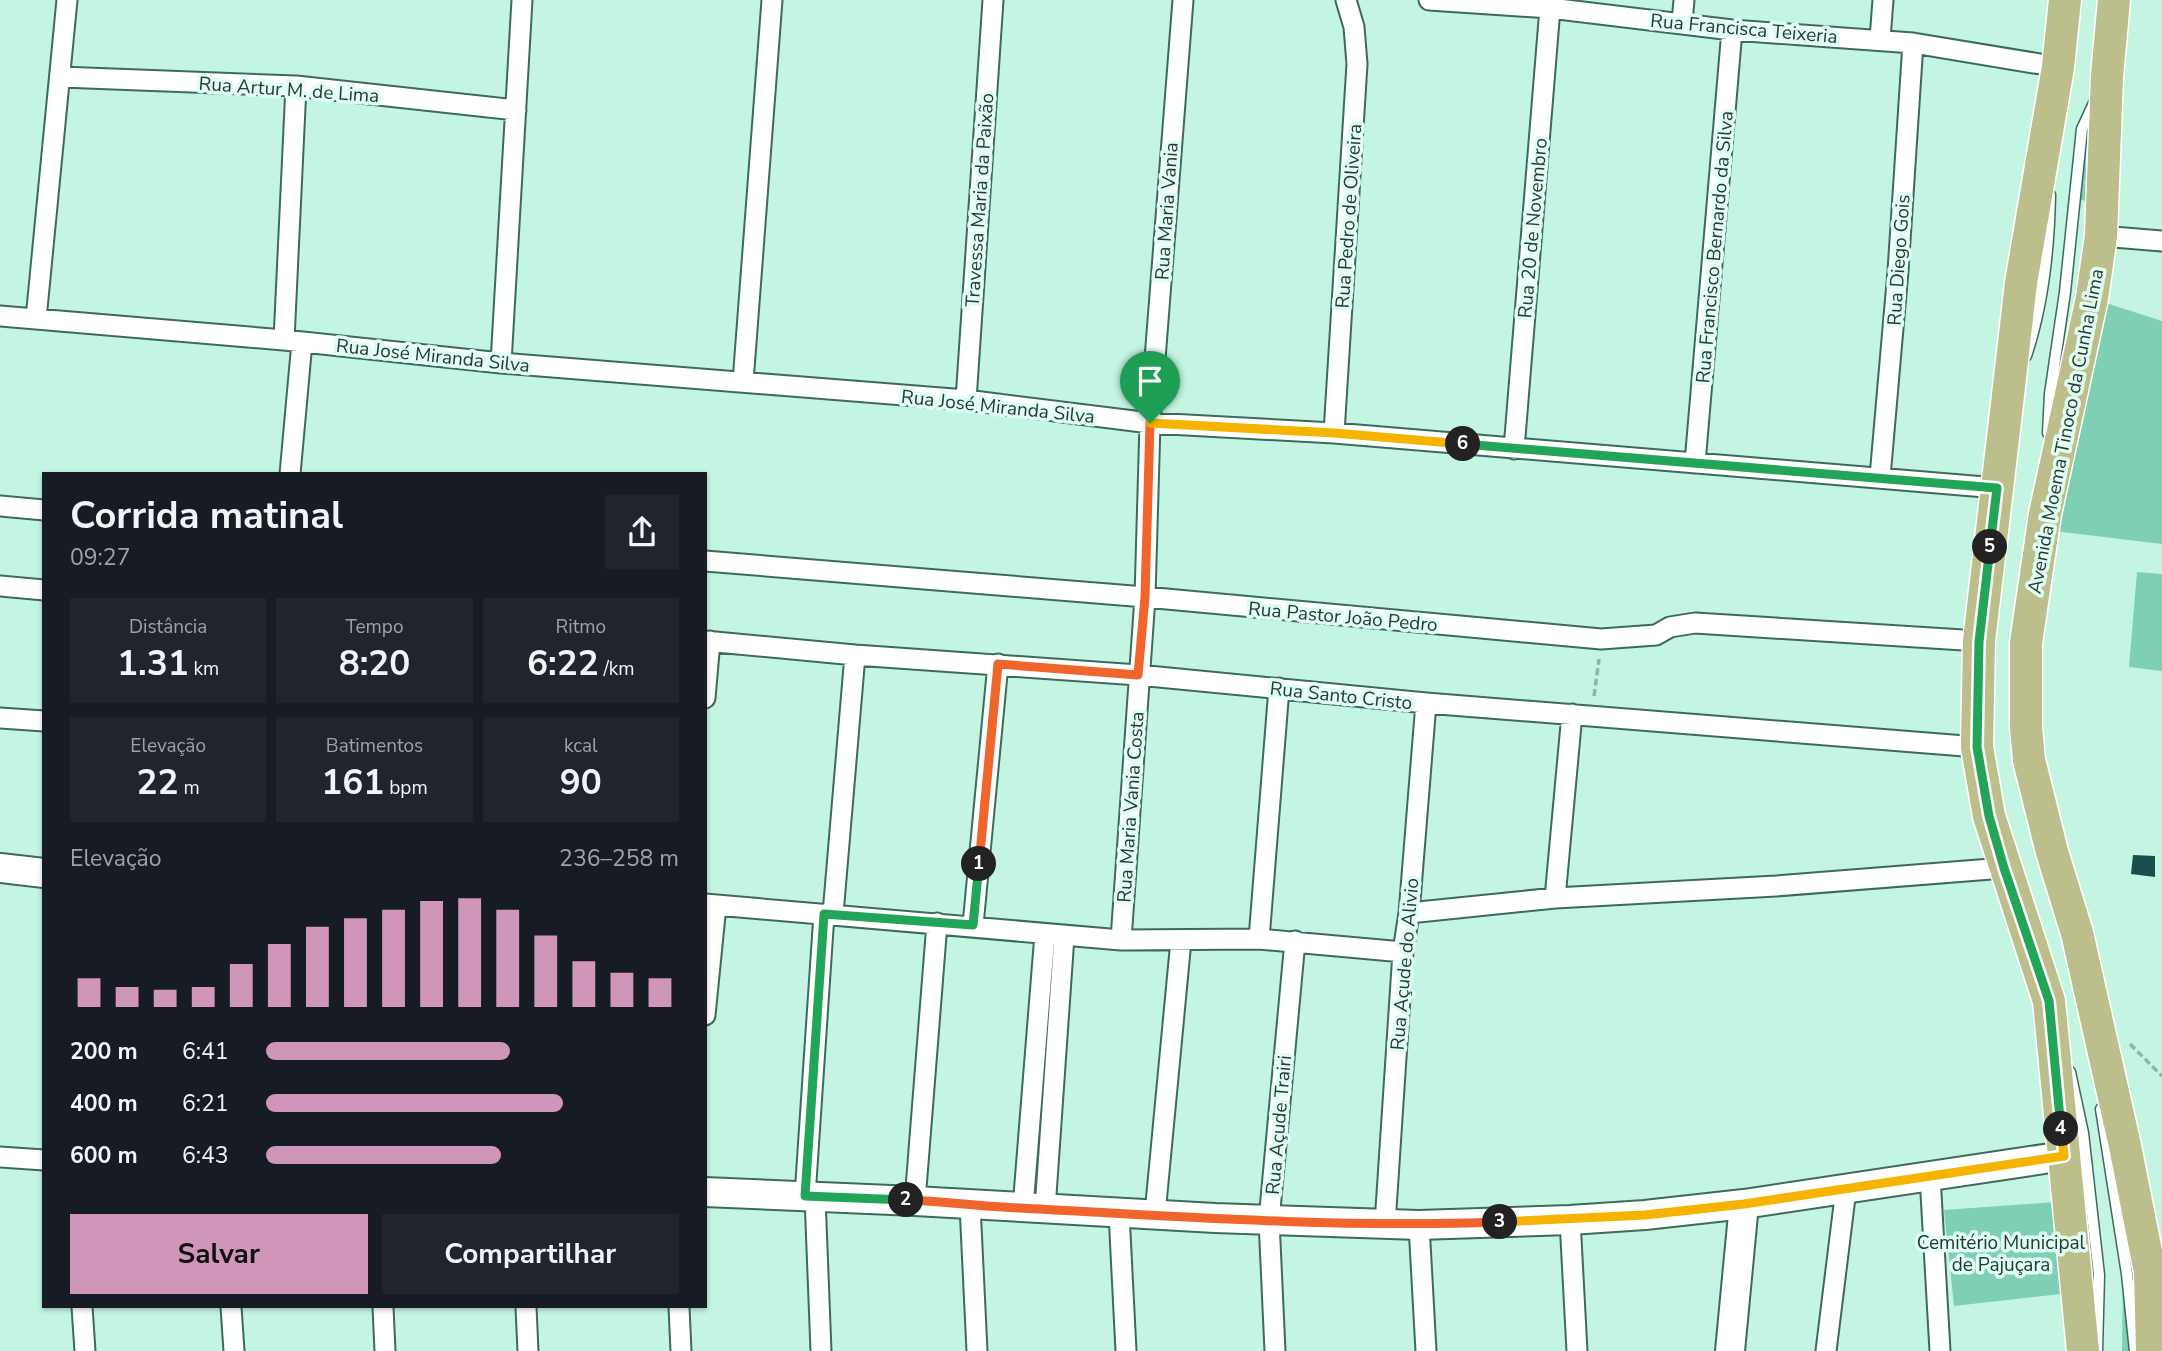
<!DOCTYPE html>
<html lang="pt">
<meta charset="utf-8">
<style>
body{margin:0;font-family:"Nunito Sans",sans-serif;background:#20242c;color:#f1f3f6;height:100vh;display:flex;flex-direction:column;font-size:26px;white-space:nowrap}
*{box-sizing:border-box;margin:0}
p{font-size:23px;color:#9ea1a6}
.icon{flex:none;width:38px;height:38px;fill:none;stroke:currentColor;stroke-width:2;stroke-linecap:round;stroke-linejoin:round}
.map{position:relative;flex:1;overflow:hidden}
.side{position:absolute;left:42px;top:472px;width:665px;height:836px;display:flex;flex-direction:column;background:#171b24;border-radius:0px;box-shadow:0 2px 5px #0004}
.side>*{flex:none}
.pin{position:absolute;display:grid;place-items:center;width:60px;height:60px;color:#fff;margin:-72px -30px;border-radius:50% 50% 50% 0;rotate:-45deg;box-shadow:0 0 7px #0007}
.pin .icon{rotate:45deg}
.km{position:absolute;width:35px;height:35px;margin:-18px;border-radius:50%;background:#222;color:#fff;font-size:19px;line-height:35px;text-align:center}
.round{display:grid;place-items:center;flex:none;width:74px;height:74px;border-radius:0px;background:#20242c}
.head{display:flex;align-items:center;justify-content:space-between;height:119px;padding:0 28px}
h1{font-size:38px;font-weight:700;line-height:52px}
.figures{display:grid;grid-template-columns:repeat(3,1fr);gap:10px;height:119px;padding:7px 28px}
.figures div{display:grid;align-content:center;border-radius:0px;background:#20242c;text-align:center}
.figures b{font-size:35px;font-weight:700}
.figures small{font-size:19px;font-weight:400}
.figures p{font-size:19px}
.chart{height:196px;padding:14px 28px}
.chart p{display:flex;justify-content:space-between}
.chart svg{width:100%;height:126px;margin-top:7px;stroke:#d096ba;stroke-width:6}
.primary-button{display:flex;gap:14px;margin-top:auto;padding:14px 28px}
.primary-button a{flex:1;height:80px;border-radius:0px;background:#d096ba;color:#111;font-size:28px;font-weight:700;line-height:80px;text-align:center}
.primary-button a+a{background:#20242c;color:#f1f3f6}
ul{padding:0 28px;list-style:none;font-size:23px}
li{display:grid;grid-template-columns:112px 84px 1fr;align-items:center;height:52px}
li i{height:18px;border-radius:9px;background:#d096ba}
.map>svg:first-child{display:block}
</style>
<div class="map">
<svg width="2162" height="1351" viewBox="0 0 2162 1351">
<rect width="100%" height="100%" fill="#c3f5e2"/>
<path fill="#7ecfb4" d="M2085 148 2089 202 2078 199Z
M2106 303 2162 321V544L2054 531Z
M2137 572 2162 574V671L2129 667Z
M2055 1202 2060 1294 1954 1306 1944 1210Z
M2123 1279 2130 1351H2122Z"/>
<path fill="#184f4d" d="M2133 855 2155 856V877L2131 874Z"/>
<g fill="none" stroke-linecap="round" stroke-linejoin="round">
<g stroke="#3c6b5b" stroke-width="13">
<path id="lane" d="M2026 356C2043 305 2049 249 2050 195
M2048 433 2050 394 2065 292 2082 129 2094 103
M2070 1072 2083 1133 2099 1275 2097 1351
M2101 1109 2127 1274 2135 1351"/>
</g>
<g stroke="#3c6b5b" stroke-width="23">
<path id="street" d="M1429 0 1550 8 1732 30 1913 43 2058 67
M1682 23 1684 0
M1880 39 1883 0
M61 77 296 86 516 110
M2101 236 2162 241
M0 316 284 340 501 363 966 400 1150 423 1334 433 1997 488
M36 319 67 0
M284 340 296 86
M501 363 522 0
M743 382 772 0
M966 400 993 0
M1334 433 1357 64 1354 27 1346 0
M1514 449 1550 8
M1695 463 1732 30
M290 474 302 342
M1880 477 1898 271 1913 43
M0 506 44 510
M705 561 1145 597 1601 639 1656 635 1670 627 1695 623 1979 641
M0 586 44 590
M705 641 855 655 1138 675 1426 703 1977 747
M705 698 710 641
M0 718 44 721
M1555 898 1572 714
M705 904 1121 940 1259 939 1403 952
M1409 913 1555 898 1776 886 2004 868
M833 914 855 655
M973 925 998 664
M1259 939 1279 688
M1121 940 1145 597 1150 423 1183 0
M705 1015 716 905
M0 1157 44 1160
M1930 1176 1940 1351
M805 1196 824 914
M815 1197 821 1351
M915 1201 937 923
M970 1205 977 1351
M1023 1208 1045 934
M1045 1209 1064 936
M1119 1213 1126 1351
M1155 1214 1181 940
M1570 1220 1577 1351
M1385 1224 1403 952 1409 913 1426 703
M1419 1225 1426 1351
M82 1307 85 1351
M231 1307 234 1351
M383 1307 385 1351
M526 1307 528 1351
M679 1307 681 1351
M1275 1351 1269 1220 1295 941
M1826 1351 1846 1189"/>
</g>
<g stroke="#3c6b5b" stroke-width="32">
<path id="secondary" d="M0 868 44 873
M705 1192 915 1201 1215 1218 1419 1225 1570 1220 1645 1215 1744 1204 2064 1156
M1730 1351 1744 1204"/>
</g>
<g stroke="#fff" stroke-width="35">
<path id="primary" d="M2065 0 2058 67 2021 283 2005 421 1979 641 1977 747 1989 816 2049 1001 2083 1351
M2114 0 2107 76 2101 236 2092 298 2045 514 2026 643V727L2029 760 2052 852 2077 933 2125 1146 2150 1272 2152 1351"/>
</g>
<path stroke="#8eb6a7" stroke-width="3.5" stroke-dasharray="7 3.5" stroke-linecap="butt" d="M1594 696 1599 659
M2130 1044 2162 1076"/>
<use href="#lane" stroke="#fff" stroke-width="10"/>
<use href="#street" stroke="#fff" stroke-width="19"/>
<use href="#secondary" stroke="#fff" stroke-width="28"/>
<use href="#primary" stroke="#bcbe8b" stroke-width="32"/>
</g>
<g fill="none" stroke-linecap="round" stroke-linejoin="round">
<g stroke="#fff" stroke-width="14">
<path id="split-1" d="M979 864 998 664 1138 675 1145 597 1150 423"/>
</g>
<g stroke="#fff" stroke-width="14">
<path id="split-2" d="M906 1200 805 1196 824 914 973 925 979 864"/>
</g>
<g stroke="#fff" stroke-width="14">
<path id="split-3" d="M906 1200C938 1201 970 1205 1002 1207 1167 1216 1334 1228 1500 1222"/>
</g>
<g stroke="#fff" stroke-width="14">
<path id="split-4" d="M1500 1222 1645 1215 1744 1204 2064 1156 2061 1129"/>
</g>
<g stroke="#fff" stroke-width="14">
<path id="split-5" d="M1990 547 1979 642 1977 747 1989 816 2004 868 2049 1001 2061 1129"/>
</g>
<g stroke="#fff" stroke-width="14">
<path id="split-6" d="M1463 444 1997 488 1990 547"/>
</g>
<g stroke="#fff" stroke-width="14">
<path id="split-7" d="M1150 423 1334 433 1463 444"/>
</g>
<use href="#split-1" stroke="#f0652b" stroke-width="9"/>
<use href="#split-2" stroke="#22a559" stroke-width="9"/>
<use href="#split-3" stroke="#f0652b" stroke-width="9"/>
<use href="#split-4" stroke="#f5b400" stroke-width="9"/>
<use href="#split-5" stroke="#22a559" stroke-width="9"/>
<use href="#split-6" stroke="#22a559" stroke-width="9"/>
<use href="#split-7" stroke="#f5b400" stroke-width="9"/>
</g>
<g text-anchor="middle" stroke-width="7" stroke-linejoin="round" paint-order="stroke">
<g font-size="19" fill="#273b34" stroke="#dffdf1">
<text transform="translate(1744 28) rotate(5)" y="7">Rua Francisca Teixeria</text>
<text transform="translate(289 89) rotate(4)" y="7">Rua Artur M. de Lima</text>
<text transform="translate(979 200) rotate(-86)" y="7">Travessa Maria da Paixão</text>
<text transform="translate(1166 211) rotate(-86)" y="7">Rua Maria Vania</text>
<text transform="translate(1348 216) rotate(-86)" y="7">Rua Pedro de Oliveira</text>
<text transform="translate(1532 228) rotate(-85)" y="7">Rua 20 de Novembro</text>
<text transform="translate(1714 247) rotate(-85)" y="7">Rua Francisco Bernardo da Silva</text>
<text transform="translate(1898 260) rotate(-86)" y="7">Rua Diego Gois</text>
<text transform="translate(433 355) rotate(6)" y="7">Rua José Miranda Silva</text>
<text transform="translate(998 406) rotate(6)" y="7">Rua José Miranda Silva</text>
<text transform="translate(2065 431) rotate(-79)" y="7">Avenida Moema Tinoco da Cunha Lima</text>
<text transform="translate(1343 616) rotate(5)" y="7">Rua Pastor João Pedro</text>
<text transform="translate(1341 695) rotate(6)" y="7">Rua Santo Cristo</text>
<text transform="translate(1130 807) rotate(-86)" y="7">Rua Maria Vania Costa</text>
<text transform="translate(1404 964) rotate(-85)" y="7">Rua Açude do Alivio</text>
<text transform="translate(1278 1125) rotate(-85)" y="7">Rua Açude Trairi</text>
</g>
<g font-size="19" fill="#223a32" stroke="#dffdf1">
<text x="2001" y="1249">Cemitério Municipal<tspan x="2001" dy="22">de Pajuçara</tspan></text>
</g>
</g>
</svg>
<div class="pin" style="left:1150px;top:423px;background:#1e9e55"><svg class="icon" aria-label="arrive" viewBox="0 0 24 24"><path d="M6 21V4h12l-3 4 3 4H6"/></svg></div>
<b class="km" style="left:979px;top:864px">1</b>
<b class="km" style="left:906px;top:1200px">2</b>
<b class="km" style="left:1500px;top:1222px">3</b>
<b class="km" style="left:2061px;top:1129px">4</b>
<b class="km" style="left:1990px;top:547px">5</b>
<b class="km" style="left:1463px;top:444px">6</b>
<section class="side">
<div class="head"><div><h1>Corrida matinal</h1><p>09:27</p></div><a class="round"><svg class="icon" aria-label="share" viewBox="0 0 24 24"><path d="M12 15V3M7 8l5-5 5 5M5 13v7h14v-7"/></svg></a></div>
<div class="figures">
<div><p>Distância</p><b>1.31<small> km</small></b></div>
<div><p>Tempo</p><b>8:20</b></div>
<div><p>Ritmo</p><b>6:22<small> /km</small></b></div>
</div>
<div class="figures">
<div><p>Elevação</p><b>22<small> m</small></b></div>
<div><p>Batimentos</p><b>161<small> bpm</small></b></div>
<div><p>kcal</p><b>90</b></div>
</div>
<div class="chart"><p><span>Elevação</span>236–258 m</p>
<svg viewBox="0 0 160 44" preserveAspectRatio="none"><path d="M5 44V34M15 44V37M25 44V38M35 44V37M45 44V29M55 44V22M65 44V16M75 44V13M85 44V10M95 44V7M105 44V6M115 44V10M125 44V19M135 44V28M145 44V32M155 44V34"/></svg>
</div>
<ul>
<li><b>200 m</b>6:41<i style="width:59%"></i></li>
<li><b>400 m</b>6:21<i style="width:72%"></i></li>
<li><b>600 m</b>6:43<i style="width:57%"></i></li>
</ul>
<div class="primary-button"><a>Salvar</a><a>Compartilhar</a></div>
</section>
</div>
